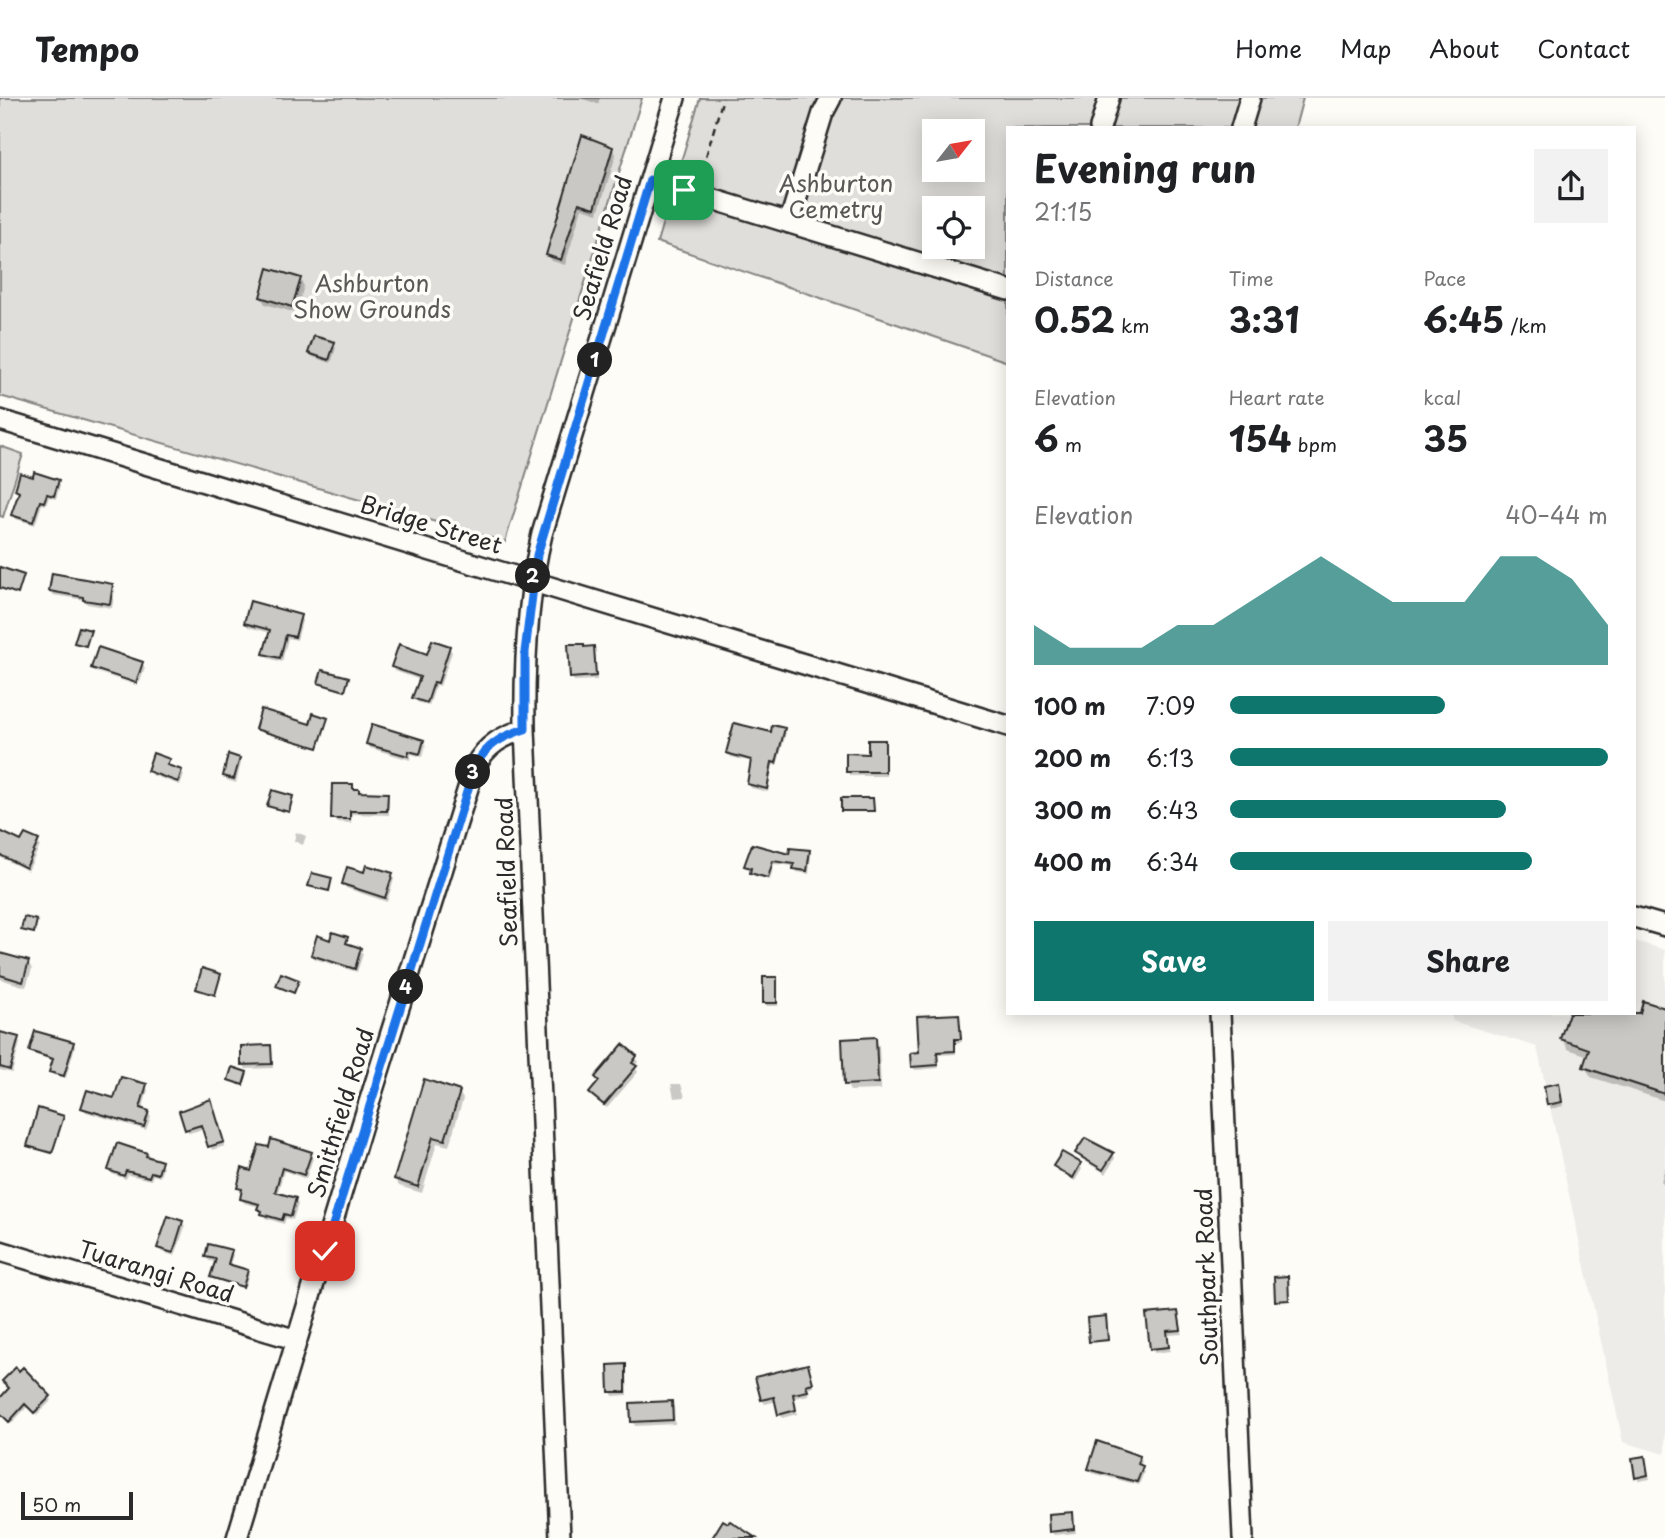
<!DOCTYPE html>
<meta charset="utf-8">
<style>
body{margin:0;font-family:"Playpen Sans",sans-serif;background:#f2f2f2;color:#202124;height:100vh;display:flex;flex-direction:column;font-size:26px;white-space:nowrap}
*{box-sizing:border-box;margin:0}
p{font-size:23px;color:#757577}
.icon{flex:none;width:38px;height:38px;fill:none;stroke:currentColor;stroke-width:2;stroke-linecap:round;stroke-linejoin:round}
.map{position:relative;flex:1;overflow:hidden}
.details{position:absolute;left:1006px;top:28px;width:630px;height:889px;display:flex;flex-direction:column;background:#fff;border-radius:0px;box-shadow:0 4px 18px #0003}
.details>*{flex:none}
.needle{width:46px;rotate:59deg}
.controls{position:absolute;left:922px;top:21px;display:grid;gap:14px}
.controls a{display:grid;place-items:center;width:63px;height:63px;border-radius:0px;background:#fff;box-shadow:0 4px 18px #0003;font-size:35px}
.scale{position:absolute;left:21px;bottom:18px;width:112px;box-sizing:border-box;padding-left:7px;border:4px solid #2b2b2b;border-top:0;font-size:19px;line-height:24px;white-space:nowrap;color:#2b2b2b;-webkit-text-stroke:5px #fdfcf7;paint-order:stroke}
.pin{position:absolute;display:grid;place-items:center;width:60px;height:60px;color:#fff;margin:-30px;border-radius:14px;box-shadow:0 4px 10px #0006}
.km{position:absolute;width:35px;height:35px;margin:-18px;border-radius:50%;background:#222;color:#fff;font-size:19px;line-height:35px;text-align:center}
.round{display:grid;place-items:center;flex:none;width:74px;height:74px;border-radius:0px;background:#f2f2f2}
.head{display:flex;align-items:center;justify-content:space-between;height:119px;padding:0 28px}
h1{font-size:38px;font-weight:700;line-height:52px}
.stats{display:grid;grid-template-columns:repeat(3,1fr);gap:10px;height:119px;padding:7px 28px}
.stats div{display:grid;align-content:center}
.stats b{font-size:35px;font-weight:700}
.stats small{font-size:19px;font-weight:400}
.stats p{font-size:19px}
.chart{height:196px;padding:14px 28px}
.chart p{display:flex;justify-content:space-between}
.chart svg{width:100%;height:126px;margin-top:7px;fill:#0f766e;opacity:.7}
.cta{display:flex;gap:14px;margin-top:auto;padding:14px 28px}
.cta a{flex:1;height:80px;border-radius:0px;background:#0f766e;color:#fff;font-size:28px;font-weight:700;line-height:80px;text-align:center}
.cta a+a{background:#f2f2f2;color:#202124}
ul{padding:0 28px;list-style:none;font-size:23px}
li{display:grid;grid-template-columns:112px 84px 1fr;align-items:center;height:52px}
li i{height:18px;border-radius:9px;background:#0f766e}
header{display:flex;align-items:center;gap:42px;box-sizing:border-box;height:98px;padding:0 35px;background:#fff;border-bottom:2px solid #e0e0e0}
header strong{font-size:33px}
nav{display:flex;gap:38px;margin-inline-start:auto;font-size:24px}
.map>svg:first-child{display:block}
</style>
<header>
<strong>Tempo</strong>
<nav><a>Home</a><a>Map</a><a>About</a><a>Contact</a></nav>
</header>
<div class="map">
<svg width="1665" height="1440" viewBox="0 0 1665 1440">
<rect width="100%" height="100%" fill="#fdfcf7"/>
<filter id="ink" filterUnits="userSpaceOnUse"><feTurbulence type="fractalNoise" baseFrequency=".0143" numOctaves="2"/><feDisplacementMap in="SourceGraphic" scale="14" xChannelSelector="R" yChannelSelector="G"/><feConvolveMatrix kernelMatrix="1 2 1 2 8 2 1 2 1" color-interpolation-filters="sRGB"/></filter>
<g filter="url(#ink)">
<path fill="#edece8" d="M1635 843 1665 852V1356L1623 1344 1537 949 1453 923 1450 915H1634Z"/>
<path fill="#dfdeda" stroke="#858482" stroke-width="2" fill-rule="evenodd" d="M0 0H642L505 444 0 298Z
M700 0H1303L1295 30H1008V264L657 144ZM934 33H973V72H934ZM934 110H973V149H934Z
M0 348 23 356 3 419 0 418Z"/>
<path fill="#0003" d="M580 0H600L598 6Z
M583 40 612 50 616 57 598 115 582 110 565 167 552 163 548 157Z
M300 181 304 188 296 215 265 206 261 199Z
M333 246 336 250 331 265 313 259 310 255Z
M58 383 60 387 56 401 49 399 46 407 42 406 35 427 16 421 13 417 20 397 17 392Z
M112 487 115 492 112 510 87 506 85 502 53 497 51 493Z
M300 519 302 523 297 542 288 540 282 564 268 560 265 556 271 535 248 529 246 524Z
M449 550 452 554 440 588 436 587 429 608 417 604 414 600 420 582 395 573 393 569Z
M584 550H593L595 554 597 582 574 583 572 579Z
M99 551 142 565 145 570 140 584 93 569V571V570Z
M94 573 139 588H138L95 574Z
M327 621 318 651 256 630 311 628Z
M783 632 786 635 777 668 773 667 768 694 751 690 749 686 753 664 731 659 728 655Z
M423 643 426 647 422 659 411 656 410 662 370 650 368 646Z
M884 644 886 648V678H850L848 674Z
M239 661 241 665 236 685 227 682 225 678Z
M168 662 170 670 181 673 184 677 180 687 152 677 149 673Z
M352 688 359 696 387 697 389 701V717L352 716 351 725 336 724 333 720Z
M872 701 873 714 843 713Z
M296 734 306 738 303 747 294 743Z
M0 735 22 746 38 744 40 748 28 773 0 759Z
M809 754 811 757 809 776 797 774 795 768 774 766 770 782 754 778 753 773 746 768Z
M365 776 392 777 394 781 387 804 346 790 344 786Z
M347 841 348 848 360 852 363 856 357 874 315 861 313 856 331 844Z
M0 856 28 864 32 871 26 889 0 881Z
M775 881 778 885V908H767L764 904Z
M1665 912V1003L1591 979 1585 969 1589 958 1568 951 1562 941Z
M958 918 962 944 956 945V956L938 957 939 970 915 972 912 968 920 956Z
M0 936 18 941 20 945 12 975 0 972Z
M875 941 879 948 881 992 850 993 846 986Z
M73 945 75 948 66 980 53 977 51 974 54 963 33 956 31 953Z
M270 949 272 953 273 970 246 971 243 966Z
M636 959 638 964 634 968 638 974 607 1010 591 995Z
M671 986H681L685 999 674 1000Z
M1558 987 1563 1008 1551 1011 1549 1006Z
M145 988 148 992 142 1013 148 1015 151 1019 146 1032 86 1014 83 1010 115 1002Z
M459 994 463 1001 449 1048 437 1045 422 1095 399 1088 395 1081Z
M213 1007 225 1048 212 1052 204 1031 189 1035 187 1031Z
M63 1019 53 1056 29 1049V1047Z
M146 1056 149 1061 161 1065 163 1069 160 1079 153 1077 151 1082 128 1077 126 1081 112 1076 110 1072Z
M311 1056 313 1060 306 1081 284 1073 277 1097 295 1102 298 1106 293 1122 286 1120 284 1126 265 1120 260 1109 244 1105 242 1100 243 1094 239 1090 252 1075Z
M1077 1056H1113L1115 1060 1106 1076 1080 1060Z
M1080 1067 1082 1071 1075 1083 1057 1072 1055 1068Z
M1665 1069V1087L1661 1083Z
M182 1124 185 1129 175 1158 162 1154 159 1150Z
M230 1154 233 1157 229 1169 246 1173 249 1177 245 1188 212 1179 217 1164 209 1163 207 1159Z
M1177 1215 1182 1236 1169 1237 1170 1253 1154 1255 1148 1218Z
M625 1268 627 1272 628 1297 613 1298 611 1294Z
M807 1268 814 1289 807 1291 809 1297 794 1300 797 1316 782 1320 777 1303 765 1306 762 1302Z
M23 1271 52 1302 37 1317 28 1308 11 1326 0 1315V1302Z
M671 1305 674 1309 675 1326 635 1328 633 1323Z
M1139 1359 1142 1363 1140 1369 1144 1374 1139 1387 1092 1375 1090 1371Z
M1644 1360 1650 1381 1639 1383 1637 1379Z
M1072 1416 1076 1435 1054 1437 1051 1433Z"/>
<path fill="#c9c8c4" stroke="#2b2b2b" stroke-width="2" d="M582 37 613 49 595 110 579 105 561 162 546 157Z
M268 170 301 180 292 209 260 199Z
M314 238 335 244 329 262 308 255Z
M34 374 59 382 54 398 47 396 44 404 40 403 33 424 11 417 19 394 15 392 20 375 33 379Z
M0 469 24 477 18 496 0 490Z
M52 475 113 486 110 506 83 502V499L49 493Z
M250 503 301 517 295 539 286 537 280 560 263 556 270 532 244 525Z
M79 529 91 532 86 548 74 545Z
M432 542 450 548 438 585 434 584 427 605 412 600 420 579 391 569 399 546 427 556Z
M568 546H584V549L594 548 596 578 570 580Z
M98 549 143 564 136 585 91 570Z
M322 572 349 579 345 593 318 585Z
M261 611 310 626 313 615 328 620 318 650 255 631Z
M734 625 771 634 772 627 785 630 776 665 772 664 767 691 747 686 751 662 726 655Z
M372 626 424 642 420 656 409 653 408 658 366 646Z
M868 642H885V674H846V655L868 656Z
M153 655 170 661 167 667 182 672 178 684 147 673Z
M228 656 240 660 234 681 223 678Z
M332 686H353V691H359V694L388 695 387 713H350V721H331Z
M272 692 293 698 289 714 267 708Z
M841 700H873L874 713H841Z
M0 733 21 743 25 736 39 742 26 770 0 757Z
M752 746 789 756 790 750 810 752 807 773 793 771 794 766 773 763 768 780 750 775 751 770 744 768Z
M366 767 393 775 385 800 342 786 347 769 364 774Z
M312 775 332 780 329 793 308 788Z
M24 819 37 822 34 835 21 832Z
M332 834 348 839 346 845 361 850 355 871 311 857 317 837 330 842Z
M0 855 29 863 23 884 0 877Z
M202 870 221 876 215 897 196 891Z
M281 875 299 882 294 895 276 888Z
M763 879H777V905H763Z
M1643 903 1665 910V996L1583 969 1589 951 1560 941 1569 915H1640Z
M959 916 961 941H955V953L937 954 938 967 911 969 910 955 919 954 917 918Z
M35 933 74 944 64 978 49 974 53 961 29 953Z
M0 934 19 939 10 972 0 969Z
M876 939 878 985 844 987 842 941Z
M623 946 637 958 632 965 637 968 604 1007 589 995 599 983 595 979Z
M271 947 272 966 241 967V948Z
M232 969 247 974 243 987 228 982Z
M121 979 147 986 140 1010 149 1013 144 1029 81 1010 87 992 114 1000Z
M424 981 460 993 445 1042 433 1039 418 1089 394 1081Z
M1559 985 1562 1004 1547 1007 1544 988Z
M211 1001 224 1044 208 1049 201 1027 185 1032 179 1013Z
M38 1010 64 1018 52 1055 27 1048Z
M1085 1040 1114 1055 1103 1072 1075 1055Z
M271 1041 312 1054 304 1077 282 1070 275 1094 296 1100 291 1118 284 1116 282 1122 261 1116 262 1113 257 1111 259 1106 240 1101 242 1091 237 1090 242 1070 251 1073 259 1047 269 1049Z
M117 1045 147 1055 146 1058 162 1063 158 1076 151 1074 149 1079 126 1073 124 1078 108 1072Z
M1062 1054 1081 1065 1073 1080 1053 1068Z
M168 1118 183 1123 173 1155 157 1150Z
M208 1146 232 1152 228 1166 248 1172 243 1189 210 1179 216 1161 205 1159Z
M1288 1178 1289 1202 1275 1203 1274 1179Z
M1178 1213 1181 1232 1167 1233 1169 1249 1150 1251 1146 1216Z
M1106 1218 1108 1242 1089 1244 1087 1220Z
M626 1266V1294H609L608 1267Z
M808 1266 813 1285 806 1287 808 1293 793 1296 796 1312 778 1317 774 1299 761 1302 755 1279Z
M16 1269 19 1273 23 1269 51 1298 34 1315 25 1306 9 1324 0 1315V1300L9 1290 2 1283Z
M672 1303 673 1322 631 1324 630 1305Z
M1097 1343 1140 1358 1138 1366 1143 1368 1137 1384 1088 1371Z
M1645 1358 1648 1377 1635 1380 1632 1360Z
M1073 1414 1074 1431 1049 1434 1048 1416Z
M723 1422 728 1425 730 1423 756 1440H712Z"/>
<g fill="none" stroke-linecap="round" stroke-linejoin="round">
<g stroke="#2b2b2b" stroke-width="24">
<path id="minor" d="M1100 30 1109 0
M1241 30 1250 0
M650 82 1008 192
M789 125 823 15 831 0
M0 322 1008 628
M1634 819 1665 828
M1220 915 1243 1440
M0 1153 297 1242
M237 1440 361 1030 475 668C487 646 503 638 525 631
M560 1440 525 631C524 565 527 499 542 436L675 0"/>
</g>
<path stroke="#2b2b2b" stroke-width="2.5" stroke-dasharray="7 5" stroke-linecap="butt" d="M702 79H700L723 0"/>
<use href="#minor" stroke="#fdfcf7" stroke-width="19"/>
</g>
</g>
<g fill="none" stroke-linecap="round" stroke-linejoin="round" filter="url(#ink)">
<g stroke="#fff" stroke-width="14">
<path id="route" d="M325 1153 475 668C487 646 503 638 525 631V554L537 457 650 82 684 92"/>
</g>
<use href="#route" stroke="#1a73e8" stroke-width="9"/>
</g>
<g text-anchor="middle" stroke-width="7" stroke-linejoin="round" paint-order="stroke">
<g font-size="23" fill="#585857" stroke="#fdfcf7">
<text x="836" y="94">Ashburton<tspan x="836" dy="26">Cemetry</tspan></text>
<text x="372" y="194">Ashburton<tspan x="372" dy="26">Show Grounds</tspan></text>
</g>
<g font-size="23" fill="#2b2b2b" stroke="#fdfcf7">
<text transform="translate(603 150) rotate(-73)" y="8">Seafield Road</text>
<text transform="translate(431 427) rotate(17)" y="8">Bridge Street</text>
<text transform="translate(507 774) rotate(-92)" y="8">Seafield Road</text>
<text transform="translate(341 1015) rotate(-73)" y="8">Smithfield Road</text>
<text transform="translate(156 1174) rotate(17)" y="8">Tuarangi Road</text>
<text transform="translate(1207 1179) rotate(-92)" y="8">Southpark Road</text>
</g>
</g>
</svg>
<div class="controls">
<a><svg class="needle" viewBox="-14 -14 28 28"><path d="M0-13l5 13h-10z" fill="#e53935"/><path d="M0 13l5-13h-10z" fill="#757577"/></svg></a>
<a><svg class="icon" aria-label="locate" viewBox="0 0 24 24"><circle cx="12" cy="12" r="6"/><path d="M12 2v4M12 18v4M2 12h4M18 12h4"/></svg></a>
</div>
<div class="scale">50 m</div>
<div class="pin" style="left:684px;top:92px;background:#1e9e55"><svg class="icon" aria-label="arrive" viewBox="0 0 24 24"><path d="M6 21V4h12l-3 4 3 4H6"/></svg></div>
<div class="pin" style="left:325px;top:1153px;background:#d93025"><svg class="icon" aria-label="check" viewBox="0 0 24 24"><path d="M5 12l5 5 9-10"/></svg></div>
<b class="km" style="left:595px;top:262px">1</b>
<b class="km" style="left:533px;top:478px">2</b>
<b class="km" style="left:473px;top:674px">3</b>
<b class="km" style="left:406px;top:889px">4</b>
<section class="details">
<div class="head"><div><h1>Evening run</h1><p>21:15</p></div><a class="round"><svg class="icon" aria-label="share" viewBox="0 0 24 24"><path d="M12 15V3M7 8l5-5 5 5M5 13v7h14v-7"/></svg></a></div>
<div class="stats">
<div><p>Distance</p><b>0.52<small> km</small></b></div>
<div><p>Time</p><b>3:31</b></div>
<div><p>Pace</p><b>6:45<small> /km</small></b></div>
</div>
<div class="stats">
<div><p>Elevation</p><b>6<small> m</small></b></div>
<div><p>Heart rate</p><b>154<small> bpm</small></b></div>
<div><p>kcal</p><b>35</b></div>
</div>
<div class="chart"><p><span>Elevation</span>40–44 m</p>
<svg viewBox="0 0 160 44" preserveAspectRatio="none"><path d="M0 44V30L10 38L20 38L30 38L40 30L50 30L60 22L70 14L80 6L90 14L100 22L110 22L120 22L130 6L140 6L150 14L160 30V44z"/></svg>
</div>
<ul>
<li><b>100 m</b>7:09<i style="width:57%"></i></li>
<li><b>200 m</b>6:13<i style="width:100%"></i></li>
<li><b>300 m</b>6:43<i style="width:73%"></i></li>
<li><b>400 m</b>6:34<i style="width:80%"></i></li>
</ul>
<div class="cta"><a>Save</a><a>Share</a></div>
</section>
</div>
